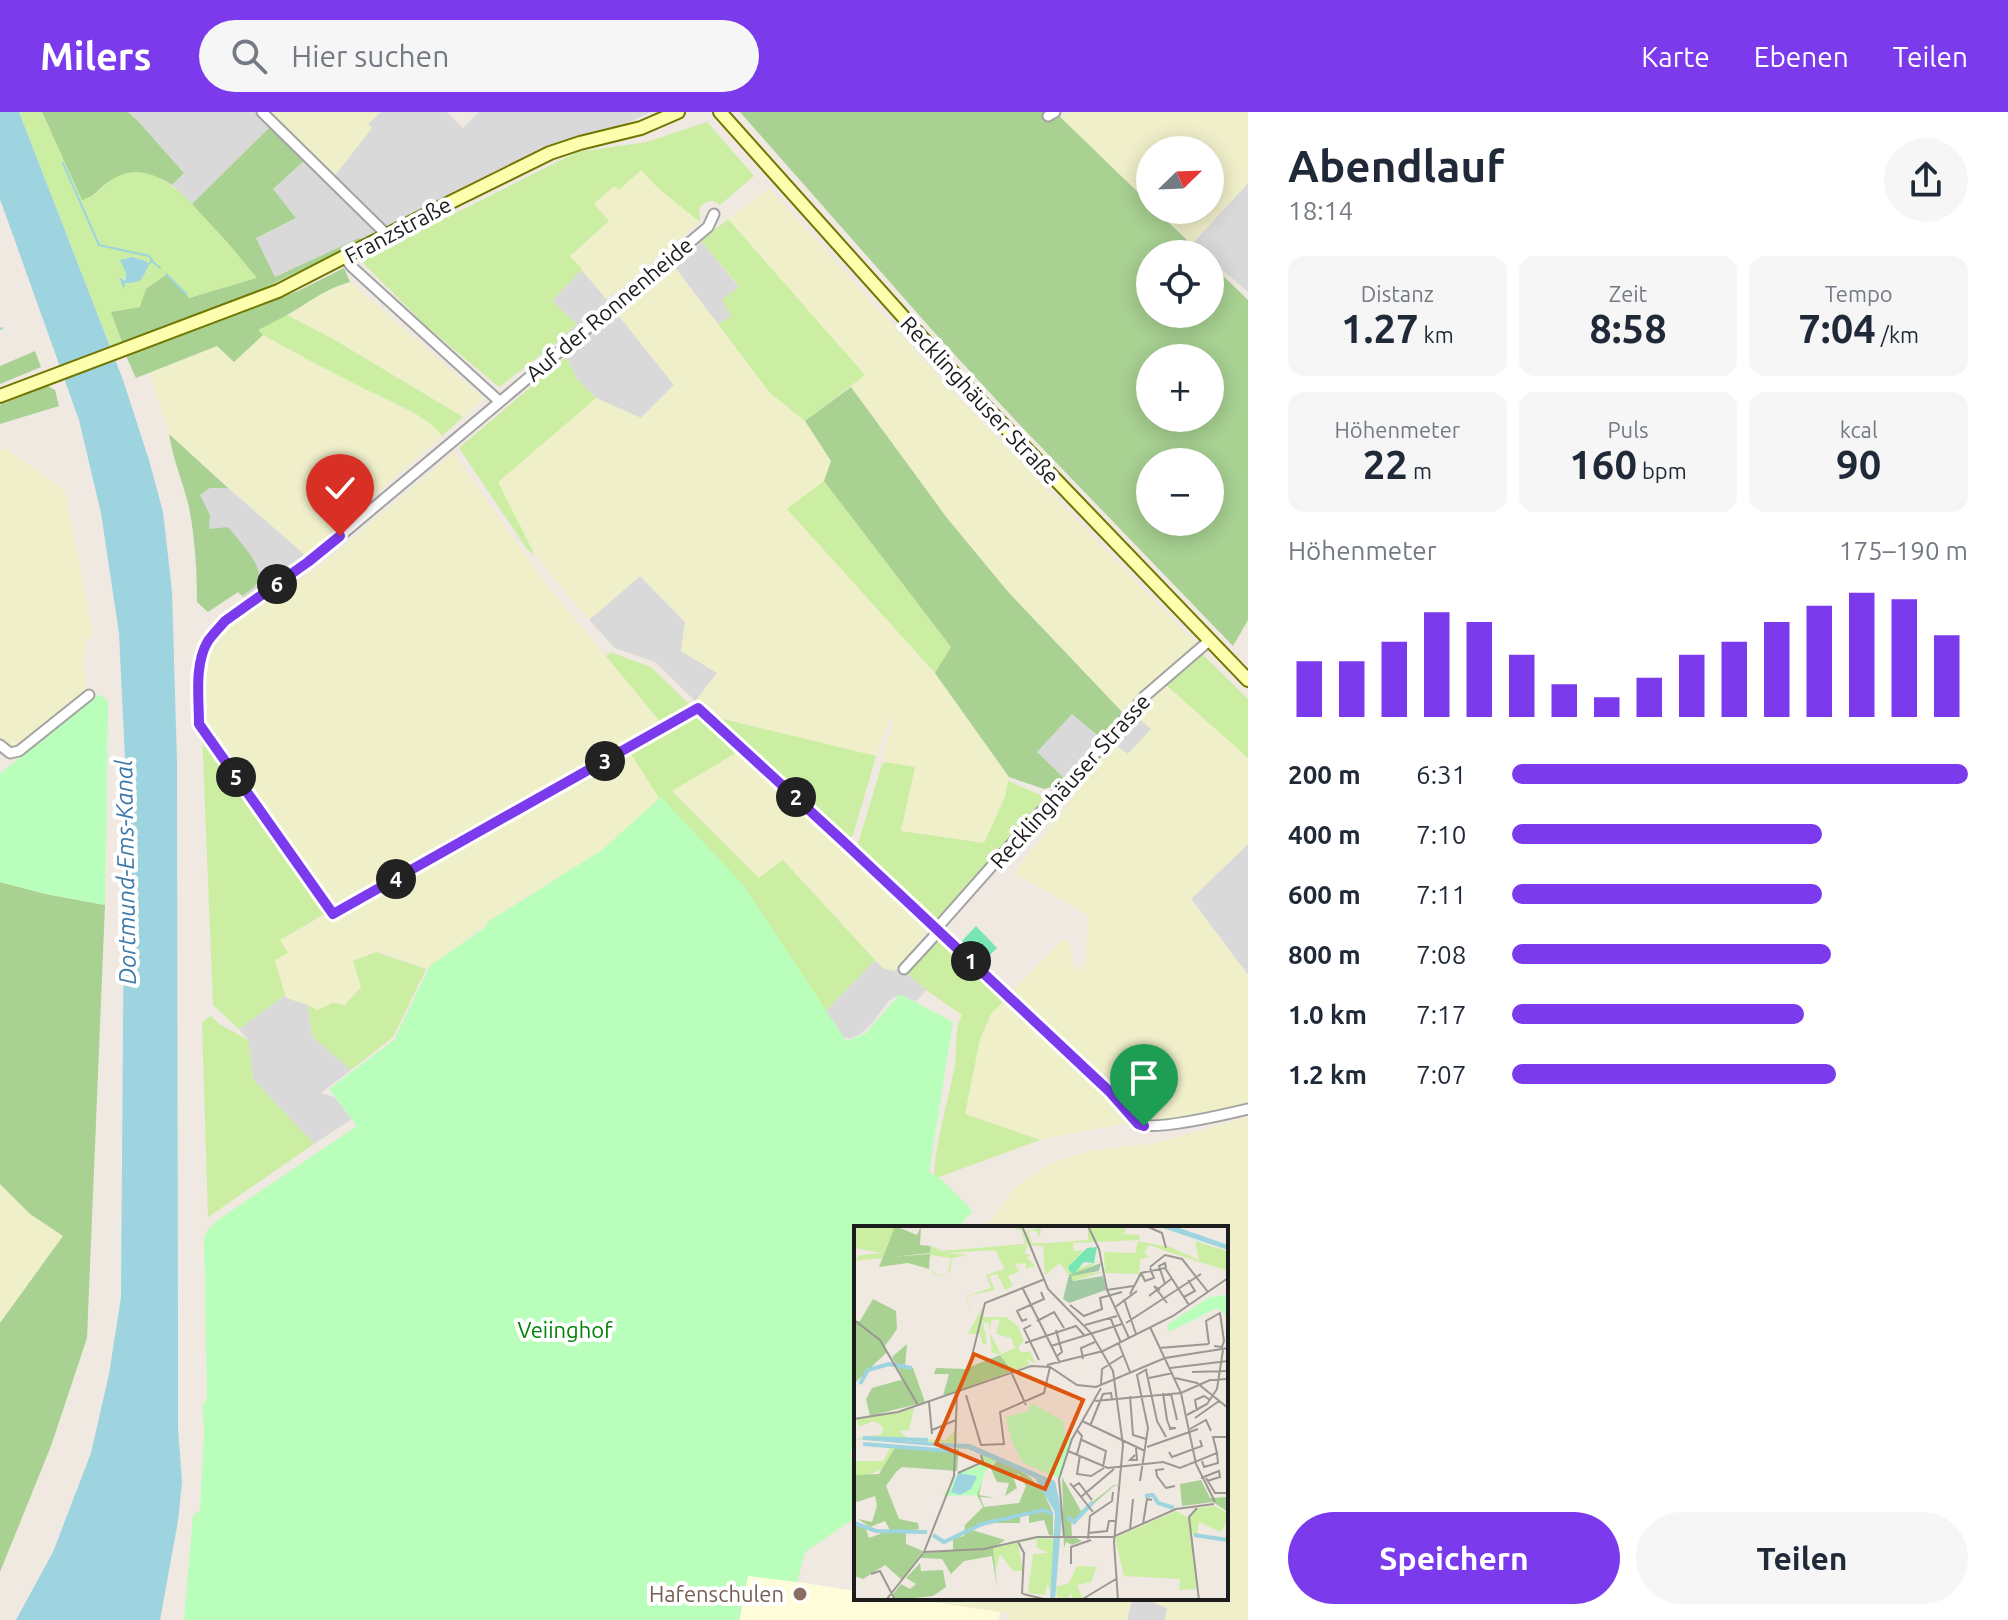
<!DOCTYPE html>
<html lang="de">
<meta charset="utf-8">
<style>
body{margin:0;font-family:Ubuntu,sans-serif;background:#f6f6f7;color:#1f2937;height:100vh;display:flex;flex-direction:column;font-size:30px;white-space:nowrap}
*{box-sizing:border-box;margin:0}
p{font-size:26px;color:#747a83}
.icon{flex:none;width:44px;height:44px;fill:none;stroke:currentColor;stroke-width:2;stroke-linecap:round;stroke-linejoin:round}
.map{position:relative;flex:1;overflow:hidden}
.sheet{display:flex;flex-direction:column;background:#fff;width:760px}
.sheet>*{flex:none}
.needle{width:52px;rotate:67deg}
.buttons{position:absolute;left:1136px;top:24px;display:grid;gap:16px}
.buttons a{display:grid;place-items:center;width:88px;height:88px;border-radius:50%;background:#fff;box-shadow:0 4px 20px #0003;font-size:40px}
.pin{position:absolute;display:grid;place-items:center;width:68px;height:68px;color:#fff;margin:-82px -34px;border-radius:50% 50% 50% 0;rotate:-45deg;box-shadow:0 0 8px #0007}
.pin .icon{rotate:45deg}
.km{position:absolute;width:40px;height:40px;margin:-20px;border-radius:50%;background:#222;color:#fff;font-size:22px;line-height:40px;text-align:center}
.round{display:grid;place-items:center;flex:none;width:84px;height:84px;border-radius:42px;background:#f6f6f7}
.head{display:flex;align-items:center;justify-content:space-between;height:136px;padding:0 40px}
h1{font-size:44px;font-weight:700;line-height:60px}
.stats{display:grid;grid-template-columns:repeat(3,1fr);gap:12px;height:136px;padding:8px 40px}
.stats div{display:grid;align-content:center;border-radius:16px;background:#f6f6f7;text-align:center}
.stats b{font-size:40px;font-weight:700}
.stats small{font-size:22px;font-weight:400}
.stats p{font-size:22px}
.chart{height:224px;padding:16px 40px}
.chart p{display:flex;justify-content:space-between}
.chart svg{width:100%;height:144px;margin-top:8px;stroke:#7c3aed;stroke-width:6}
.primary-button{display:flex;gap:16px;margin-top:auto;padding:16px 40px}
.primary-button a{flex:1;height:92px;border-radius:48px;background:#7c3aed;color:#fff;font-size:32px;font-weight:700;line-height:92px;text-align:center}
.primary-button a+a{background:#f6f6f7;color:#1f2937}
ul{padding:0 40px;list-style:none;font-size:26px}
li{display:grid;grid-template-columns:128px 96px 1fr;align-items:center;height:60px}
li i{height:20px;border-radius:10px;background:#7c3aed}
header{display:flex;align-items:center;gap:48px;box-sizing:border-box;height:112px;padding:0 40px;background:#7c3aed;color:#fff}
header strong{font-size:38px}
nav{display:flex;gap:44px;margin-inline-start:auto;font-size:28px}
.search{width:560px;height:72px;background:#f6f6f7;display:flex;align-items:center;gap:20px;box-sizing:border-box;padding:0 28px;border-radius:44px;color:#747a83;font-size:30px}
main{display:flex;flex:1;min-height:0}
.map>svg:first-child{display:block}
</style>
<header>
<strong>Milers</strong>
<div class="search"><svg class="icon" aria-label="search" viewBox="0 0 24 24"><circle cx="10" cy="10" r="6"/><path d="M15 15l6 6"/></svg>Hier suchen</div>
<nav><a>Karte</a><a>Ebenen</a><a>Teilen</a></nav>
</header>
<main>
<div class="map">
<svg width="1248" height="1508" viewBox="0 0 1248 1508">
<rect width="100%" height="100%" fill="#efe9e1"/>
<path fill="#dad9d9" d="M128 0H257L271 14 192 92 172 73 184 61 138 9Z
M381 0H447L463 16 479 0H651L623 13 576 25 538 40 392 113H383L332 67 371 17 368 12Z
M306 47 371 112 374 122 363 128 359 126 275 165 256 126 296 106 273 77Z
M1248 71V180L1210 147V142H1204L1192 132Z
M701 129 739 175 731 204 718 212 674 154Z
M582 157 674 273 641 306 596 286 577 267 566 245 555 232 577 212 552 189Z
M210 376H228L305 443 246 490 242 484 257 472 209 418 200 383Z
M640 464 685 510 718 561 695 589 655 550 615 536 589 508Z
M1065 595 1103 628 1068 670 1037 641Z
M1133 601 1151 617 1128 642 1109 629Z
M1248 732V863L1191 787Z
M875 848 883 856 894 859 900 855 926 878 917 889 897 884 889 889 872 911 861 922 849 927 839 924 826 913V899Z
M285 883 287 886 308 893 312 924 351 958 321 981 334 985 352 1007 314 1032 253 967 248 928 239 917Z
M1132 1486H1143L1168 1496 1165 1508H1127Z"/>
<path fill="#fffdd9" d="M747 1462 856 1479V1486H907L1000 1500 999 1508H740Z"/>
<path fill="#efefca" d="M266 0H381L368 12 372 16 332 67Z
M1069 0H1248V71L1192 132 1156 98H1210V38H1150V93L1059 8 1065 1Z
M641 58 659 77 700 110 607 187 570 145 609 109 594 92 615 74 619 78Z
M769 76 941 267 1197 533 1150 573 1125 603 1009 481 947 406 851 275 864 263 728 107Z
M674 154 770 281 805 309 831 350 824 369 788 397 935 561 1009 665 1005 685 984 731 900 719 915 656 885 650 882 645 893 608 890 606 876 644 719 606 695 589 717 561 681 539 685 509 640 464 589 508 535 443 497 370 596 286 641 306 674 273 618 203Z
M350 170 484 287 463 305 333 227 287 203 318 183 339 172Z
M263 223 425 308 437 316 442 324 305 443 169 322 150 261 217 234 234 249Z
M5 336 65 378 93 522 85 533 84 553 87 579 19 635 12 638 0 630V339Z
M453 341 546 472 662 612 337 796 204 611 203 550 230 515 287 473 313 460Z
M1165 572 1248 646V732L1191 787 1248 863V992L1159 1010 1143 1007 1129 997 1010 881 1064 826 1070 832 1072 851 1078 859 1086 851 1088 803 1014 761 1068 692 1060 685 1109 629 1128 642 1151 617 1133 601Z
M628 637 662 691 652 693 602 739 507 796 427 857 379 839 354 849 361 875 345 894 332 891 316 898 308 893 287 886 284 883 275 848 287 841 280 828Z
M739 639 929 818 900 855 894 859 883 856 875 848 783 748 760 767 672 678Z
M1006 886 1111 985 1132 1010 1040 1028 965 1002 980 927 991 902Z
M1248 1005V1508H1165L1167 1496 1143 1486H1226V1116H985L1015 1075 1051 1051 1088 1039 1155 1031Z
M0 1072 30 1102 63 1124 0 1211Z
M907 1486H1132L1127 1508H1008L1009 1501Z"/>
<path fill="#cbeea2" fill-rule="evenodd" d="M19 0H42L49 17 95 83C105 71 120 59 137 59 175 59 234 138 258 166L188 186 166 162 157 170 140 195 111 200 122 230 110 234ZM132 145 146 149 149 152C143 167 142 171 125 171L124 175 120 167 124 169 126 161 124 154Z
M707 10 754 64 720 93C712 86 706 89 699 96L700 110 659 77 641 58 619 78 614 74 594 92 609 109 570 144 582 157 552 189 577 212 555 232 499 275 425 213 361 149 577 40 647 30Z
M728 107 865 263 805 309 770 281 718 212 731 204 722 188 739 174 701 129Z
M287 203 333 227 463 305 442 324C429 303 379 285 357 273 325 257 294 240 263 223L257 218Z
M566 245 577 267 596 286 498 370 535 443 527 437 459 336Z
M824 369 951 535 935 561 787 397Z
M610 540 651 555 692 595 662 612 606 544Z
M1201 541 1248 587V646L1165 572Z
M697 600 739 639 672 679 759 766 783 748 875 848 826 899 792 850 662 691 628 637Z
M719 606 876 644 853 723 848 728Z
M202 619 328 800 280 828 288 841 275 848 285 883 239 917 213 893Z
M885 650 915 655 901 719 984 731 1005 685 1008 669 1043 684 1044 691 942 808 934 809 857 735 882 652Z
M939 822 1006 886 991 902 980 927 965 1002 1040 1028 934 1067C935 1028 948 991 955 953 957 937 954 917 962 903L926 878 905 859Z
M376 840 426 857 393 925 351 958 312 924 308 893 317 898 332 891 345 893 361 875 353 849Z
M211 904 219 912 248 928 253 967 314 1032 208 1105 202 910Z"/>
<path fill="#a8d192" fill-rule="evenodd" d="M42 0H128L138 9 184 61 172 73C149 59 131 54 108 70 96 79 98 82 82 88Z
M740 0H1055L1150 92V98H1156L1201 142H1150V202H1210V151L1248 188V508L1233 534 1018 311 941 228ZM1150 246H1210V306H1150ZM1150 350H1210V410H1150Z
M271 14 306 47 273 77 296 106 256 126 275 165 359 126 363 128 254 181 122 230 111 200 140 195 146 177 167 162 189 186 257 166 228 131 192 92Z
M344 156 350 170C326 176 308 191 287 203 278 208 268 213 258 218L263 223 234 250 217 234 136 266 126 244 298 179Z
M35 239 41 255 0 272V254Z
M48 274 55 278 59 294 0 312V293Z
M851 275 947 406 1009 481 1125 603 1103 628 1072 602 1037 640 1068 670 1044 677 1009 665 935 561 951 535 824 369 831 349 805 309Z
M169 322 228 376H210L200 383 210 403 209 417 228 415C237 427 267 456 257 471 254 476 246 481 242 484L238 480 208 500 197 490C197 458 195 426 189 395 183 370 173 348 169 322Z
M0 770 46 782 105 793 87 1226 51 1334 0 1460V1211L63 1124 30 1102 0 1072Z"/>
<path fill="#b9febb" d="M100 583 108 589 105 793 46 782 0 770V662L92 584Z
M661 685 744 774 846 929 865 922 900 882 953 910 929 1060 941 1067 973 1099 961 1112V1116H856V1321L850 1344 856 1356V1405L805 1440 797 1470 748 1464 739 1508H184L193 1404 200 1398 204 1325 203 1293 207 1286 204 1126 207 1119 218 1108 357 1014 329 977 394 928 430 854 487 814 486 811 602 738Z"/>
<path fill="#78e5b5" d="M976 814 997 836 983 850 962 829Z"/>
<path fill="#9dd4e0" d="M0 0H19L123 268 149 348 163 400 172 479 177 650 178 1230V1317L182 1370 178 1409 160 1508H16L53 1440 91 1341 109 1262 121 1185 125 647 119 521 101 401 79 308 0 87Z
M132 145 146 149 149 153C141 168 143 171 125 171L124 178 119 165 125 169 126 161 120 148Z"/>
<g fill="none" stroke-linecap="round" stroke-linejoin="round">
<path stroke="#9dd4e0" stroke-width="2" d="M63 51 99 133 149 144 152 148 149 152
M152 149 160 156
M166 162 186 182
M0 217 2 216"/>
<g stroke="#a3a3a3" stroke-width="13">
<path id="street" d="M262 0 388 124
M1048 4 1055 0
M714 102 708 115 340 424C324 437 308 450 291 462 263 482 212 510 202 544 196 565 199 591 199 612L333 802 698 596 846 732 1109 979 1138 1012C1155 1019 1227 1002 1248 997
M345 146 352 155 499 289
M0 633 10 641 19 639 89 583
M904 857 937 821V816L1022 720 1094 643 1145 584 1210 528"/>
</g>
<g stroke="#707600" stroke-width="16">
<path id="secondary" d="M720 0 958 266 1248 568
M0 284 278 179 449 91 550 41 580 31 641 16 678 0"/>
</g>
<use href="#street" stroke="#fff" stroke-width="9"/>
<use href="#secondary" stroke="#fefeaf" stroke-width="12"/>
</g>
<g fill="none" stroke-linecap="round" stroke-linejoin="round">
<g stroke="#fff" stroke-width="16">
<path id="route" d="M340 424 308 450 225 509C219 516 213 522 208 529 194 552 199 586 199 612L333 802 698 596 846 732 1109 979 1138 1012 1144 1014"/>
</g>
<use href="#route" stroke="#7c3aed" stroke-width="10"/>
</g>
<circle fill="#8d6e63" stroke="#fff" stroke-width="3" cx="800" cy="1482" r="8"/>
<g text-anchor="middle" stroke-width="8" stroke-linejoin="round" paint-order="stroke">
<g font-size="22" fill="#1c1c1c" stroke="#fff">
<text transform="translate(398 118) rotate(-28)" y="8">Franzstraße</text>
<text transform="translate(609 197) rotate(-40)" y="8">Auf der Ronnenheide</text>
<text transform="translate(980 288) rotate(47)" y="8">Recklinghäuser Straße</text>
<text transform="translate(1070 669) rotate(-48)" y="8">Recklinghäuser Strasse</text>
</g>
<g font-size="22" fill="#038207" stroke="#fff">
<text x="565" y="1226">Veiinghof</text>
</g>
<g font-size="22" fill="#785e54" stroke="#fff" text-anchor="end">
<text x="784" y="1490">Hafenschulen</text>
</g>
<g font-size="24" font-style="italic" fill="#407aab" stroke="#fff">
<text transform="translate(126 760) rotate(-91)" y="8">Dortmund-Ems-Kanal</text>
</g>
</g>
<g transform="translate(854 1114)">
<rect width="374" height="374" fill="#efe9e1"/>
<path d="M0 0H41L28 32 0 35 6 29 28 27 0 22ZM166 0 174 19 159 21 174 20 170 28H176L173 32 181 40 172 43V37L161 38 165 46 154 50 159 60 151 64 143 48 135 50 141 64 113 70 116 86 112 70 137 62 132 49 151 43 141 24 93 27 113 29 98 32 96 46 86 51 80 48 75 43 85 50 94 47 97 32 75 29 78 20 88 25 171 18 167 4 161 3ZM234 0H272L270 8 286 9 285 14 219 17 220 25 230 24 214 41 216 46 246 34 224 48 249 46 219 55 206 37 191 49 189 20H176L186 18 175 19 172 5 187 2 186 11 181 4 174 6 178 17H196L234 14ZM284 15 316 21 345 34 341 15 372 25 374 45 314 25 374 47 295 19 290 26 295 31 286 33 285 48 251 47 250 26 281 27ZM128 82 130 91H152L164 100 170 116 164 120 167 127 176 125 182 138 173 133 175 139 158 145 146 128 138 127 136 107 147 128 161 122 157 112 142 108 146 93 138 94 135 106V97L129 96 133 117 129 119 126 108H114ZM60 182 55 204 45 205 55 213 91 214 102 204 103 217 0 213 28 208 29 201 20 195 5 201 3 194ZM30 220H42L29 243 0 255V235H29L36 222ZM361 280 373 287 371 300 366 306 345 296 343 309 338 308 344 363 325 364 326 353 270 350 261 312 322 285 335 292 344 282ZM180 312 202 313 197 365 193 357 191 369 174 367 179 328 194 327 182 321 183 313 164 317 169 345H159L146 328 141 347 139 322ZM223 340 243 341 237 356 223 359 229 373 219 374 217 367 213 374 203 371 202 361 215 357Z" fill="#cbeea2"/>
<path d="M41 0 63 9 67 0 66 19 77 20 76 27 37 31 76 28 75 43 54 37 25 41ZM19 73 42 85 43 103 31 120 33 126 1 157 0 95H6ZM53 118 51 140 59 142 71 176 16 190 12 173 18 162 50 153 38 131ZM146 129 158 145 89 170 95 148H80L82 142 111 143ZM42 220 98 226 105 222 103 245 48 241 42 246 32 260 45 293 64 297 65 303 52 305V318L69 325 48 354 31 339 9 353 0 350V295L11 301 15 312 36 304 31 295 16 301 4 293 18 296 23 280 21 270 0 277V255L2 249 25 248ZM143 234 173 249 188 263 199 287V310L195 309 190 294 175 297V289L166 290V297H135L118 304 151 314 139 322 143 363 138 330 110 335 97 348 88 333 67 332 70 327 99 325V313L110 310 111 299 129 281 120 263 130 244 125 269 141 272 126 271 130 281 165 277 172 260 165 248 159 251 163 262 151 270 155 257 143 256 137 243ZM208 251 227 285 260 259 267 260H260L220 295 217 292 218 310 228 315 218 319 212 316 210 322ZM347 254 356 272 374 271V286L359 276 328 280 326 258ZM66 337 67 345 89 344 92 361 79 370 42 374 39 368 47 358 56 363 62 358 52 352Z" fill="#a8d192"/>
<path d="M247 37 245 45 217 50 219 55 249 50 252 64 215 77 209 73 215 49Z" fill="#a0c9a4"/>
<path d="M374 63 372 89 363 82 309 109 315 105 313 99 356 71 371 69ZM177 177 209 195 211 209 218 213 205 252 169 237 157 213 152 191 175 185ZM128 228 143 234 132 244 123 269 89 270 104 247 125 240Z" fill="#b9febb"/>
<path d="M243 21 240 37 230 36 220 48 216 46 214 41 233 22Z" fill="#78e5b5"/>
<path d="M303 0H320L374 19V24ZM0 213 116 218 201 255 208 288 201 374H196L201 286 181 252 114 223ZM104 247 123 250 117 263 106 269 97 266Z" fill="#9dd4e0"/>
<path fill="none" stroke="#9dd4e0" stroke-width="4" d="M6 158 14 144 35 138 58 142M9 212 74 214M9 218 98 225M291 270 299 269 304 277 320 282M213 291 220 296 239 276M0 297 22 305 73 306M79 309 90 316 128 298 189 284 199 288M340 309 374 314"/>
<path fill="none" stroke="#9b9792" stroke-width="2" d="M168 0 194 63 237 107 259 145 269 219 260 316 264 374M234 0 245 23 253 64 275 112M292 0 308 7 312 22M296 41 311 29 328 33 354 66M287 47 291 55 300 52 296 42M311 58 305 40 311 37 312 42M168 61 206 137M253 64 279 60M306 64 300 60 313 77M276 68 287 47 311 42 335 79M295 70 317 53M330 71 341 65 334 54M270 73 282 108M216 79 230 90 248 83 246 72 268 66M260 82 283 65M256 91 267 117M173 93 168 95 163 85 190 73 187 66M0 94 26 114 64 179M183 95 200 86 210 102M272 97 347 48M177 99 170 103 185 134M231 99 263 90M296 101 327 167 342 238 361 276M202 104 208 126 203 130M171 117 222 100 230 109M265 118 276 146M355 118 352 95 366 87 370 115 368 121 360 120M197 120 268 98M305 122 355 118M229 133 227 122 241 116M193 139 249 125 319 90 374 52M115 142 131 77 191 53M316 142 374 135M292 144 303 195 312 211M338 146 374 145M158 148 172 179M295 152 319 147M321 152 343 157 374 182M247 158 248 143 270 129M309 167 313 194 316 202V203L322 202H316M317 168 323 194M112 169 127 219 150 218 146 186 190 167 196 141M276 170 279 209 292 213M241 175 327 167 356 154 374 153M75 176 78 208M343 185 341 174 350 170 356 174M333 189 353 178 363 163 369 124M341 192 365 175M0 193 44 186 177 140 196 141 223 159 242 161 311 132 374 122M228 195 291 225M236 200 249 168 257 167 258 173M336 203 352 194 357 205M78 204 102 194M223 204 228 210 223 228M228 214 252 225 249 241M293 221 344 203M214 225 254 242 309 236 326 242 363 227 359 211H374M315 226 318 231 348 220 346 214M226 229 223 248 237 250 250 242M281 229 276 234H283L282 222M348 235 350 241 364 237 363 227M310 243 302 244 303 250 312 262 321 260M104 247 129 236 127 229M347 252 365 245 366 251 353 255M352 252 361 267H374M286 255 294 202 283 149 293 143M216 257 239 286M219 261 225 257 238 274M227 271 260 243M343 282 335 291 345 374M289 298 293 273 298 274M276 304 279 273M234 307 253 305 255 295H262M261 310 322 283 360 278M210 312 205 253 218 213 247 162M234 313 236 290 258 275 259 266M164 316 170 327 168 368M70 326 130 323 183 311H260M217 338V321L237 314M17 348 26 345 41 374M169 368 194 374M32 374 70 326 100 250 103 166M227 374 262 353"/>
<path fill="#de560d" fill-opacity="0.15" stroke="#de560d" stroke-width="4" d="M120 128 229 174 191 263 82 218Z"/>
<rect width="374" height="374" fill="none" stroke="#1c1c1c" stroke-width="4"/>
</g>
</svg>
<div class="buttons">
<a><svg class="needle" viewBox="-14 -14 28 28"><path d="M0-13l5 13h-10z" fill="#e53935"/><path d="M0 13l5-13h-10z" fill="#747a83"/></svg></a>
<a><svg class="icon" aria-label="locate" viewBox="0 0 24 24"><circle cx="12" cy="12" r="6"/><path d="M12 2v4M12 18v4M2 12h4M18 12h4"/></svg></a>
<a>+</a>
<a>−</a>
</div>
<div class="pin" style="left:1144px;top:1014px;background:#1e9e55"><svg class="icon" aria-label="arrive" viewBox="0 0 24 24"><path d="M6 21V4h12l-3 4 3 4H6"/></svg></div>
<div class="pin" style="left:340px;top:424px;background:#d93025"><svg class="icon" aria-label="check" viewBox="0 0 24 24"><path d="M5 12l5 5 9-10"/></svg></div>
<b class="km" style="left:971px;top:849px">1</b>
<b class="km" style="left:796px;top:685px">2</b>
<b class="km" style="left:605px;top:649px">3</b>
<b class="km" style="left:396px;top:767px">4</b>
<b class="km" style="left:236px;top:665px">5</b>
<b class="km" style="left:277px;top:472px">6</b>
</div>
<section class="sheet">
<div class="head"><div><h1>Abendlauf</h1><p>18:14</p></div><a class="round"><svg class="icon" aria-label="share" viewBox="0 0 24 24"><path d="M12 15V3M7 8l5-5 5 5M5 13v7h14v-7"/></svg></a></div>
<div class="stats">
<div><p>Distanz</p><b>1.27<small> km</small></b></div>
<div><p>Zeit</p><b>8:58</b></div>
<div><p>Tempo</p><b>7:04<small> /km</small></b></div>
</div>
<div class="stats">
<div><p>Höhenmeter</p><b>22<small> m</small></b></div>
<div><p>Puls</p><b>160<small> bpm</small></b></div>
<div><p>kcal</p><b>90</b></div>
</div>
<div class="chart"><p><span>Höhenmeter</span>175–190 m</p>
<svg viewBox="0 0 160 44" preserveAspectRatio="none"><path d="M5 44V27M15 44V27M25 44V21M35 44V12M45 44V15M55 44V25M65 44V34M75 44V38M85 44V32M95 44V25M105 44V21M115 44V15M125 44V10M135 44V6M145 44V8M155 44V19"/></svg>
</div>
<ul>
<li><b>200 m</b>6:31<i style="width:100%"></i></li>
<li><b>400 m</b>7:10<i style="width:68%"></i></li>
<li><b>600 m</b>7:11<i style="width:68%"></i></li>
<li><b>800 m</b>7:08<i style="width:70%"></i></li>
<li><b>1.0 km</b>7:17<i style="width:64%"></i></li>
<li><b>1.2 km</b>7:07<i style="width:71%"></i></li>
</ul>
<div class="primary-button"><a>Speichern</a><a>Teilen</a></div>
</section>
</main>
